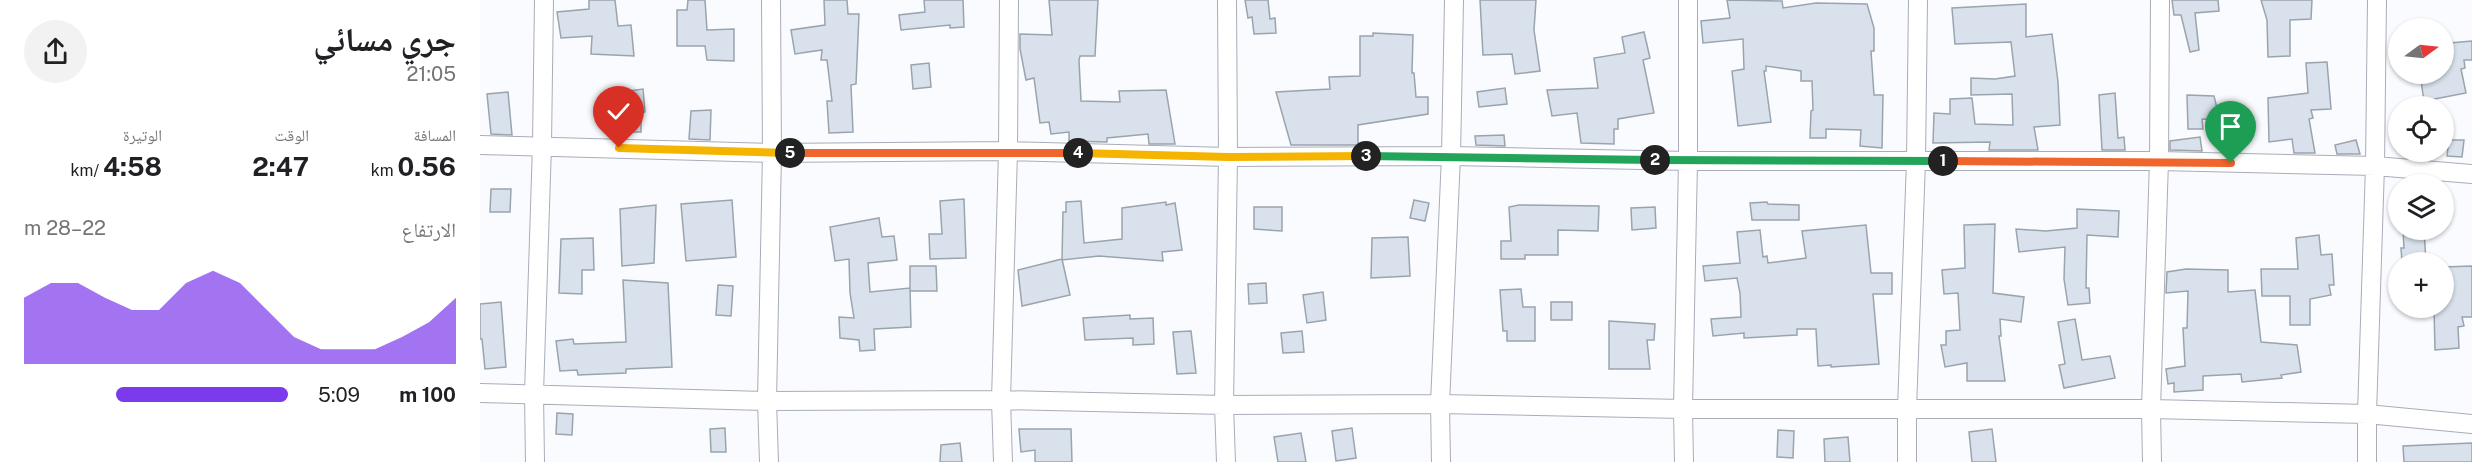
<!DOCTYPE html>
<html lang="ar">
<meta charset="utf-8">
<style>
body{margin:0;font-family:"Public Sans","Noto Naskh Arabic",sans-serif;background:#f2f2f2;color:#202124;direction:rtl;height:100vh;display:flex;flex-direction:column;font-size:22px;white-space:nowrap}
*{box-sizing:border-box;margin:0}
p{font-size:20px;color:#757577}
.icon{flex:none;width:33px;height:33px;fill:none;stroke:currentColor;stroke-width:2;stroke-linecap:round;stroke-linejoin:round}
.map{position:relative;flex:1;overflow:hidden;direction:ltr}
.side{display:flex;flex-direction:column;background:#fff;width:480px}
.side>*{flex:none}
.needle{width:39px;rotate:75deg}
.buttons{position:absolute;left:1908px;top:18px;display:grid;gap:12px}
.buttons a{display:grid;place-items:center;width:66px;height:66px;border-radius:50%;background:#fff;box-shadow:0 2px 4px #0004;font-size:30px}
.pin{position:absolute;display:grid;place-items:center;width:51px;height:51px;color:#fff;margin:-62px -26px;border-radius:50% 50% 50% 0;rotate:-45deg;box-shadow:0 0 6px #0007}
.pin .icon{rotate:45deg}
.km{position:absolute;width:30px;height:30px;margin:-15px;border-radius:50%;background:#222;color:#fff;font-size:16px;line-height:30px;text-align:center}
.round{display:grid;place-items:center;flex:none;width:63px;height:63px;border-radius:32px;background:#f2f2f2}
.overview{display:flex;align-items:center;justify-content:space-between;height:102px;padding:0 24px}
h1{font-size:33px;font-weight:700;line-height:45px}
.figures{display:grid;grid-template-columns:repeat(3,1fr);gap:9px;height:102px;padding:6px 24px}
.figures div{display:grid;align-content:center}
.figures b{font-size:26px;font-weight:700}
.figures small{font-size:16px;font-weight:400}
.figures p{font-size:16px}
.chart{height:168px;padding:12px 24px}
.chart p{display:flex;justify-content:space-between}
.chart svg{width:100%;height:108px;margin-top:6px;fill:#7c3aed;opacity:.7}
ul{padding:0 24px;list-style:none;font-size:20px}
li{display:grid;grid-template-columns:96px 72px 1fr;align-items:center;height:45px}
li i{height:15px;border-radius:8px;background:#7c3aed}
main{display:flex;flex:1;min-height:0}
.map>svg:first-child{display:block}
</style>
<main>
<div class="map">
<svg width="1992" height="462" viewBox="0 0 1992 462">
<rect width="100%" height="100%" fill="#fafbfe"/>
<path fill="#d9e2ec" stroke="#9aa4ad" stroke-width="1.5" d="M109 0H135L138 26 151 25 154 56 111 54 112 36 81 38 77 12 109 9Z
M208 0H225L227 30 254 29V61L227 60 225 46H197V10H207Z
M344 0H367L368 14H379L376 84 371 85 373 132 349 133 347 101H352L347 60H341L342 50 315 54 311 30 345 25Z
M444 0H483L484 27 470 28V25L421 30 419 15 445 12Z
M569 0H618L615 56H600L599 60 601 101 640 102 639 91 686 90 695 144H669L668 134 627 138V142L589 141V132L571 134 569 122 560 123 554 78 546 80 540 49V34L572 35Z
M765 0H788L790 19 795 18 796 33 774 34 772 17 768 18Z
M1000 0H1056L1054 30 1060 71 1035 74 1032 54 1003 55Z
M1247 0 1302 1 1303 8 1336 3 1387 4 1394 28V51H1391L1394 95H1403L1402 148 1380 146 1381 130 1346 129V138H1330L1331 111 1333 110 1332 81H1321V71L1286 66V71H1284L1291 122 1258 126 1252 71 1264 69 1263 39 1223 43 1221 21 1250 18Z
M1692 0H1738L1739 11 1715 13 1719 50 1710 52 1701 15H1694Z
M1781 0H1832L1831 19 1810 20V56L1788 57 1787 20Z
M1546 4V37L1572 34 1578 82 1580 125 1554 127 1558 150H1509L1510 142 1453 143 1454 113 1470 114V99L1492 98 1495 124 1533 125 1532 94 1491 95V78L1515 79 1535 76 1531 42 1475 44 1472 8Z
M1164 32 1170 58 1163 60 1174 113 1138 119V129H1134V144L1101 143 1097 113 1072 116 1067 90 1118 88 1114 58 1145 53 1142 37Z
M893 33 933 35 932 73H934L936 97H948V114L878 125V145H811L796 92 850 89 849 77 880 76V36H893Z
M1992 41V60H1984L1985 68 1981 69 1986 93 1944 101 1940 74H1964V54L1971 53 1970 43Z
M1847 62 1851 109 1831 110 1833 118 1829 119 1835 153H1814L1812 139 1789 142 1788 98 1828 93 1826 63Z
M449 63 451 87 433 89 431 65Z
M1025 88 1027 104 999 107 997 92Z
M163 89 165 112 161 113V132H143V115H138L135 93Z
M28 92 32 135 11 134 7 94Z
M1635 93 1638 138 1644 137 1645 150H1622L1619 95Z
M1707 95 1734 96 1740 120 1722 119 1723 129H1708Z
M231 110 230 140 209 139 211 111Z
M1024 135 1025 146 996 145 995 136Z
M1720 137 1722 151 1690 150V141Z
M1876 140 1880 154H1857L1855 145Z
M1969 140H1984L1982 157 1967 156Z
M11 189H31L30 212H10Z
M484 199 486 258 450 259 449 234H462L460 201Z
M252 200 256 257 206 261 201 204Z
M934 200 949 203 945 221 930 218Z
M601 201 604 243 642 239V208L686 202V205L695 203 702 250 682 252 683 261 619 256 582 260 583 212H586V202Z
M1287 202 1288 204 1319 205V220H1272L1270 203Z
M176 205 174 263 142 266 140 209Z
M1039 205 1119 206 1118 231 1078 230V255H1045V259H1021V241H1031L1029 207Z
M774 207H802V231L774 229Z
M1175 207 1176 228 1152 230 1151 208Z
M1597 209 1639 211 1638 237 1607 235 1606 288H1609L1610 303 1588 305 1584 279 1585 247 1539 252 1536 229 1566 231 1597 228Z
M399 218 402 237 414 236 417 260 388 263 390 292 430 288 431 327 394 329 395 350 380 351 379 340 360 338 359 317 374 318 370 293 369 259 355 261 350 227Z
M1515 224 1513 293 1544 297 1541 322 1520 319 1521 336H1519L1525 381H1487V363L1465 367 1461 345H1466V331L1480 330 1478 293 1464 294 1462 270 1485 268 1484 225Z
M1386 225 1391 273H1412V294H1393L1399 364 1351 367V365L1338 366 1336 329H1317V335L1264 338V333L1233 336 1231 319 1261 317 1260 293 1257 278 1225 281 1223 266 1260 263 1257 232 1280 230 1283 257 1287 256 1288 263 1326 258 1322 231Z
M1923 230H1944L1946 262H1922L1921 248H1924Z
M1839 235 1841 255 1852 254 1854 285H1849L1851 295 1830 299V325H1810V296H1782L1781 269H1818L1816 238Z
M928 237 930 276 891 278 892 238Z
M113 238 114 270H102V294L79 293 81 239Z
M582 259 590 295 542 306 538 270Z
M430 266H456L457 291H430Z
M1992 266V317H1982L1984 326 1978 327 1979 348 1955 350 1954 308H1964V267Z
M1706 269 1748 270V292L1775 290 1781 342 1817 345 1821 372 1801 375 1802 378 1762 382 1761 374 1723 376V390L1694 392V383L1688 384 1686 369 1705 366 1703 328H1707L1708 291 1686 293 1687 272Z
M143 280 188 283 192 367 146 369V373L98 375 97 370 80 371 76 341 93 339 94 344 146 342Z
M786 283 787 303 769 304 768 284Z
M238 285 253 286 251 316 236 315Z
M1041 289 1043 307H1055V341H1027V331H1023L1020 290Z
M843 292 846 320 827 323 823 295Z
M21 302 26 367 5 369 2 339H0V304Z
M1071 302H1092V320H1071Z
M650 315V319L673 318 674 344 653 345V338L605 340 603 318Z
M1595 319 1602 360 1630 356 1635 378 1584 388 1579 365 1585 364 1578 322Z
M1129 321 1175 324 1174 340H1167L1170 369H1129Z
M711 331 716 373 697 374 693 332Z
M822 331 824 352 803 353 801 333Z
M77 413 93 414 92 435 76 434Z
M245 428 246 452H231L230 429Z
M872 428 876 458 856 461 852 431Z
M539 429H591L592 462H555V450L541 452Z
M1512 429 1516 462H1492L1489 432Z
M1298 430 1314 431 1313 458 1297 457Z
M821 433 826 462H798L794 437Z
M1368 437 1370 462H1345L1344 439Z
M480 443 482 462H460L461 445Z
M1992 443V462H1924L1923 446Z"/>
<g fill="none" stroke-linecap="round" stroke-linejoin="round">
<g stroke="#a9adb8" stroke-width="20">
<path id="minor" d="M0 145 292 153 528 151 748 157 971 156 1208 161H1679L1895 166 1992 174
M0 393 287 401 521 400 744 405 960 404 1203 409H1671L1887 414 1992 424
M55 462 54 394 62 145 64 0
M289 462 287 401 292 153 291 0
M523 462 521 400 528 151 529 0
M746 462 744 405 748 157 747 0
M961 462 960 404 971 156 974 0
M1204 462 1203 409 1208 161V0
M1427 462V409L1436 161 1438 0
M1672 462 1671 409 1679 161 1680 0
M1887 462V414L1895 166 1897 0"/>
</g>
<use href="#minor" stroke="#fff" stroke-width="18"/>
</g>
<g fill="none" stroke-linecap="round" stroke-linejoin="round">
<g stroke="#fff" stroke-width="12">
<path id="split-1" d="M1463 161 1751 163"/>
</g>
<g stroke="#fff" stroke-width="12">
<path id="split-2" d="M1175 160 1463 161"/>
</g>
<g stroke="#fff" stroke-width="12">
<path id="split-3" d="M886 156 1175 160"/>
</g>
<g stroke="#fff" stroke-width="12">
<path id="split-4" d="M598 153 748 157 886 156"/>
</g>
<g stroke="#fff" stroke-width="12">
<path id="split-5" d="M310 153H598"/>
</g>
<g stroke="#fff" stroke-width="12">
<path id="split-6" d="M139 148 310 153"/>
</g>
<use href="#split-1" stroke="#f0652b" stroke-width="8"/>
<use href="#split-2" stroke="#22a559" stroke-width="8"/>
<use href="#split-3" stroke="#22a559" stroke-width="8"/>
<use href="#split-4" stroke="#f5b400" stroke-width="8"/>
<use href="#split-5" stroke="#f0652b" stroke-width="8"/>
<use href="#split-6" stroke="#f5b400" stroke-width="8"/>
</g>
</svg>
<div class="buttons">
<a><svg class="needle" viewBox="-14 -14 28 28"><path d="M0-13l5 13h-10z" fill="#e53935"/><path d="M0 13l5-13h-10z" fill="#757577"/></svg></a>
<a><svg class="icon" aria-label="locate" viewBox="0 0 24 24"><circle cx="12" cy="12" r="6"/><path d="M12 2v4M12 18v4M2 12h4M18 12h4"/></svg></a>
<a><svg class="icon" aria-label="layers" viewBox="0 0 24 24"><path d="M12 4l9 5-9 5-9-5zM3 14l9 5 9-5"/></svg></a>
<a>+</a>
</div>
<div class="pin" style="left:1751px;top:163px;background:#1e9e55"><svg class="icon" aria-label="arrive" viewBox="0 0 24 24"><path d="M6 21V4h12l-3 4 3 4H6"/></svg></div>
<div class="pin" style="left:139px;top:148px;background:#d93025"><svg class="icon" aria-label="check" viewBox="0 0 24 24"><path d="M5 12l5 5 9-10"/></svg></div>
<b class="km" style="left:1463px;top:161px">1</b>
<b class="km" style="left:1175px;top:160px">2</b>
<b class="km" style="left:886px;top:156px">3</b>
<b class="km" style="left:598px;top:153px">4</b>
<b class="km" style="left:310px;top:153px">5</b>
</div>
<section class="side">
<div class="overview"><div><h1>جري مسائي</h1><p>21:05</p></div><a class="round"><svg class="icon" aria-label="share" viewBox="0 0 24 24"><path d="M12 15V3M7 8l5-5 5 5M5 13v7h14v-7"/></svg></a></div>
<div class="figures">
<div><p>المسافة</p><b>0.56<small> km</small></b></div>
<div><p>الوقت</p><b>2:47</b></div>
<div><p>الوتيرة</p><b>4:58<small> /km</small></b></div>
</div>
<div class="chart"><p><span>الارتفاع</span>22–28 m</p>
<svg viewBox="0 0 160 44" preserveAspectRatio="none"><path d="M0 44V17L10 11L20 11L30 17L40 22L50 22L60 11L70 6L80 11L90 22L100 33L110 38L120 38L130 38L140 33L150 27L160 17V44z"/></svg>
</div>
<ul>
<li><b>100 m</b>5:09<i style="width:65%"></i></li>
</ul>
</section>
</main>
